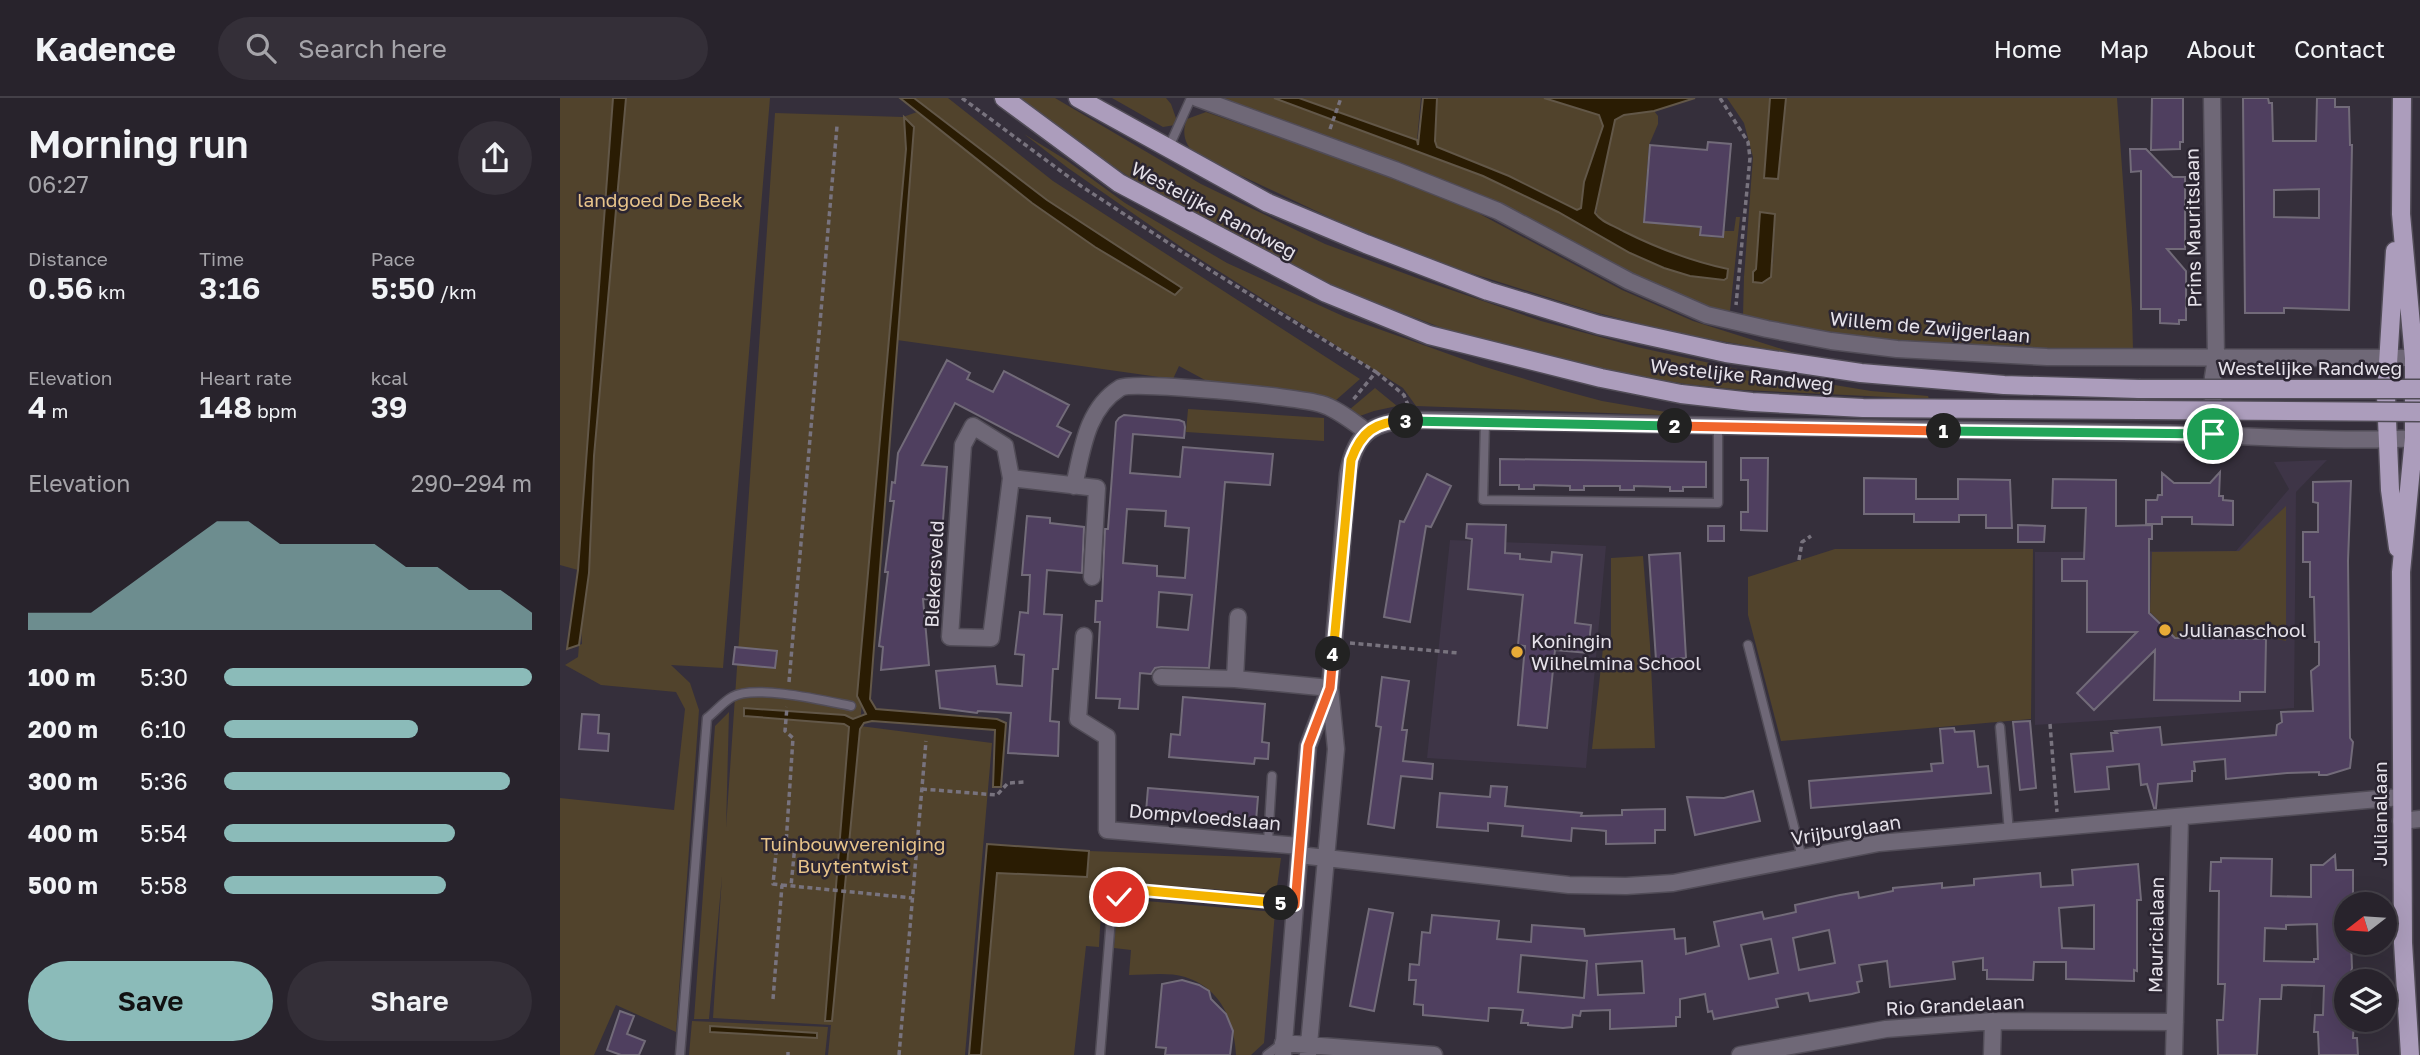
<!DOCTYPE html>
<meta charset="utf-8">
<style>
body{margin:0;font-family:"Golos Text",sans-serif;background:#342f38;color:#f1f3f6;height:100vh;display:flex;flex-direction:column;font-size:26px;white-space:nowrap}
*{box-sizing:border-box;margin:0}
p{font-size:23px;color:#a5a4a9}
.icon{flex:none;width:38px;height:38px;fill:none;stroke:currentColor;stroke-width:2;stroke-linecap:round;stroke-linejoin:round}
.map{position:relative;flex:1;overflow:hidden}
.panel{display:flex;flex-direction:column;background:#28232c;width:560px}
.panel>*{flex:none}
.needle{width:46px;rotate:253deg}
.controls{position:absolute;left:1774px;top:794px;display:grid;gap:14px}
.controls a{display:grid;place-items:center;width:63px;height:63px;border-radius:50%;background:#28232c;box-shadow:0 7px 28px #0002,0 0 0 2px #444048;font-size:35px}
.pin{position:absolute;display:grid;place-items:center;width:60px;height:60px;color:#fff;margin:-30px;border:4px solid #fff;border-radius:50%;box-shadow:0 2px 7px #0007}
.km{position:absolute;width:35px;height:35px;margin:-18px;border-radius:50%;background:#222;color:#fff;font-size:19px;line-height:35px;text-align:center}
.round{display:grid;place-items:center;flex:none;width:74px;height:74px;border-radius:37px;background:#342f38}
.head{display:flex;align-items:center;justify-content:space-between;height:119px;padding:0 28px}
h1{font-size:38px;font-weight:600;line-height:52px}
.stats{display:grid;grid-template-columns:repeat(3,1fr);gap:10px;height:119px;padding:7px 28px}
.stats div{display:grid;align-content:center}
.stats b{font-size:30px;font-weight:600}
.stats small{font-size:19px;font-weight:400}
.stats p{font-size:19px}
.chart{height:196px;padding:14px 28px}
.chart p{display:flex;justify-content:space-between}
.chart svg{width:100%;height:126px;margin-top:7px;fill:#8bbbb9;opacity:.7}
.button{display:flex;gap:14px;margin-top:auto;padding:14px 28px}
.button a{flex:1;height:80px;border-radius:42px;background:#8bbbb9;color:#111;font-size:28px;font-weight:600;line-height:80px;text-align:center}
.button a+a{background:#342f38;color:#f1f3f6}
ul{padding:0 28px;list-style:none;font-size:23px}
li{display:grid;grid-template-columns:112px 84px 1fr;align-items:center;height:52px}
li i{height:18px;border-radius:9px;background:#8bbbb9}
header{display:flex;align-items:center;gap:42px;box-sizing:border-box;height:98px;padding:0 35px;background:#28232c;border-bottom:2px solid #444048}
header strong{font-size:33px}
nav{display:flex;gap:38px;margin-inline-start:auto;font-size:24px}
.search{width:490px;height:63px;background:#342f38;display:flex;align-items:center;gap:18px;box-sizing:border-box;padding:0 24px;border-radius:38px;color:#a5a4a9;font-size:26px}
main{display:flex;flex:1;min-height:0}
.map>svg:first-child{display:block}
</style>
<header>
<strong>Kadence</strong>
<div class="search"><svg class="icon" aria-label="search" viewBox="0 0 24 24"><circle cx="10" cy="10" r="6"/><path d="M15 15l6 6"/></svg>Search here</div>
<nav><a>Home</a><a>Map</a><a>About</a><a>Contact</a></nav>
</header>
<main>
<section class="panel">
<div class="head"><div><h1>Morning run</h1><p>06:27</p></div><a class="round"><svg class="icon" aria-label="share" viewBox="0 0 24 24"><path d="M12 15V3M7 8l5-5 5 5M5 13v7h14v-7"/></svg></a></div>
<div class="stats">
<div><p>Distance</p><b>0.56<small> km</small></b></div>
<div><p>Time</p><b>3:16</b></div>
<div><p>Pace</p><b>5:50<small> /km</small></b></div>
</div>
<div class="stats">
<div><p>Elevation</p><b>4<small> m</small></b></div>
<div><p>Heart rate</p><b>148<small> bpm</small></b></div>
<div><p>kcal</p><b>39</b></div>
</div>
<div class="chart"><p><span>Elevation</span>290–294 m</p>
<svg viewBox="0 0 160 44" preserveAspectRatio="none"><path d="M0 44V38L10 38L20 38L30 30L40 22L50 14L60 6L70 6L80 14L90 14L100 14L110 14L120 22L130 22L140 30L150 30L160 38V44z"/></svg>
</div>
<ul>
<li><b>100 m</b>5:30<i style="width:100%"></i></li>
<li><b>200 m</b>6:10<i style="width:63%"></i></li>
<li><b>300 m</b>5:36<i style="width:93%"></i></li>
<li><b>400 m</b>5:54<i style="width:75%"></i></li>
<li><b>500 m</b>5:58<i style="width:72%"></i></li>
</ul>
<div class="button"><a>Save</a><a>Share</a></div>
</section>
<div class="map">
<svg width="1860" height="957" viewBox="0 0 1860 957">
<rect width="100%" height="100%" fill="#352f3b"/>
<path fill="#3e3547" d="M1767 362 1736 394 1734 610 1475 627V454L1676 453 1729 391 1714 364Z
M890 442 1046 448 1026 670 867 660Z"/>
<path fill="#51432c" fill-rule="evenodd" d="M0 0H210L163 570 111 567 130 585 139 612 116 934 56 907 34 957H0V700L114 712 125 611 116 594 41 587 5 567 18 559 19 547 22 546 18 472 0 467Z
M354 0H388L493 83 800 281 775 303 658 289 619 268 613 281 337 242 354 29 344 20 346 51 300 628 432 645 405 957H268L271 927 153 920 162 778 149 921H134L155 628 169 614 166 730 215 15 343 19 357 14 472 105 535 149 614 197 622 190 487 102Z
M457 0H495L641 86 765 146 865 183 981 223 1077 249 1177 271 1311 293 1368 298 1369 301 1183 292 1126 286 1047 273 898 236 777 190 716 162 568 78 510 40Z
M552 0H606L611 6 617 23 615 27 603 29Z
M654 0H714L858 52 923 78 998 114 1070 155 1104 170 1130 178 1168 171C1121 160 1076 145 1036 118L1040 86 1055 22 1064 17 1094 13 1098 18V26L1089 47 1083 124 1140 130 1139 138 1163 140 1164 133H1174L1176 119H1180L1170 213C1132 210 1096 188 1062 172Z
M739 0H861L857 42Z
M877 0H984L1039 17 1043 28 1024 84 1021 110 1017 112 949 78 877 49 875 43Z
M1167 0H1210L1204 79 1218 81 1226 0H1557L1572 210 1573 253 1407 251 1291 244 1183 218 1184 179 1193 59 1184 25ZM1200 115 1215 116 1213 166 1193 174 1196 171Z
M646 14 840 82 905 108 1062 192 1133 223 1241 257 1120 236 1034 214 879 165 773 121 637 57C625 48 621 35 627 21Z
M464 36 506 62 565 105 667 165 785 219 922 268 1001 292 1042 303 1129 318 856 308 843 290 624 151 508 70Z
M815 290 837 308 814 313 797 319 789 312Z
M628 311 764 320V343L626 334Z
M1726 408V543L1708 539 1616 540 1590 514 1592 454 1679 453Z
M1275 451H1473L1471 621 1221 643 1188 517V479Z
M1083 458 1090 547 1095 650 1032 651 1043 550 1051 549V460Z
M529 753 721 760 716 796 573 785C565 788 552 790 547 797 540 808 540 836 539 849L526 848 514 957H421L437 775 527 779Z
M574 802 715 814 704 945 691 957H676C674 923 661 890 625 879 608 874 587 877 569 877L571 852 554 850C556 831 554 810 574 802Z
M132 923 268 929 265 957H129Z"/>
<path fill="#2a1c03" stroke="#625748" stroke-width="2" d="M53 0H66L34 358 29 475 19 547 7 551 18 472Z
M340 0H354L487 102 622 190 615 197 535 149 472 105Z
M714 0H739L857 42 858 47 863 0H877L875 43 877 49 949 78 1017 112 1021 110 1024 84 1043 28 1039 17 984 0H1135L1094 13 1064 17 1055 22 1035 115C1041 124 1053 127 1063 133 1097 150 1130 163 1168 171L1167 180 1164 182 1130 178 1104 170 1070 155 998 114 923 78Z
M1210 0H1226L1218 81 1204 80Z
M344 19 354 29 310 601 316 611 437 621 446 625 441 689H433L435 632 312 623 304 625 300 631 272 923H265L289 629 284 626 184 618V610L285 617 293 621 306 616 297 598 346 51Z
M1200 114 1215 116 1211 179 1202 185 1193 184V174L1196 171Z
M427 746 529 753 527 779 437 775 421 957H409Z
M150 928 257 935V940L150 934Z"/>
<path fill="#4f3f5f" stroke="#726b79" stroke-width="2" fill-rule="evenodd" d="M1592 0H1623V44H1620V51L1591 52Z
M1683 0H1708L1709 5H1712L1713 43H1756L1757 0H1775V9H1789L1790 47H1792L1789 212 1724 210V215H1685ZM1759 91V120L1714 119V92Z
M1148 44 1171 46 1163 139 1140 137 1141 129 1084 124 1090 47 1147 52Z
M1570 51H1586L1613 79H1625V151H1607L1626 173V222H1619V226L1600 225V211H1581V73L1571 74Z
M387 262 410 275 407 281 433 294 444 273 509 307 497 328 511 335 498 359 395 305 362 367 387 369 377 502 363 501 369 567 321 572 323 549 319 548 328 474H325L334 403H330L332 384 335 385 338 355Z
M564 317 619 322 624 324 625 329 624 340 573 336 570 375 620 379 623 349 713 356 710 387 665 384 649 570 601 569 595 570 591 576 580 575 578 611 559 610 560 601 536 600 540 524H535L536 503H542L545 431H548L556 324 559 320ZM567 411 606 413 605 428 629 430 625 480 597 478V468L563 465ZM599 494 632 497 628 532 597 529Z
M1181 360H1208L1207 433 1181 432V414H1188V382H1181Z
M940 361 1146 364V389H1123V393H1110V389L1074 388V392H1060V388H1024V392H1010V388L974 387V391H959V387H940Z
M1660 374 1659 398H1663V402L1673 403V427L1632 426V419H1602V426H1586V402H1597L1598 397H1602V375L1614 385H1650Z
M867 376 891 388 871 429 866 428 850 524 824 519 840 423 844 424Z
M1304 380 1356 381V401H1398V381L1450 382 1452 430H1426V417H1399V424H1354V416H1304Z
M1493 381 1556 382V428L1592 427V441H1589V515L1615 540 1706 541 1705 594H1680V603L1594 602 1595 552 1534 612 1517 595 1577 534H1527V483H1502V461H1524L1526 410H1492Z
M1791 383 1788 463 1790 640 1793 644 1790 670 1767 677H1759V674L1727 675 1666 681 1665 661 1634 664 1635 673H1632V683L1598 686 1596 710H1594L1587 686 1581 687 1579 666 1547 669 1549 691 1515 694 1511 656 1553 653 1551 635H1557L1555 633 1600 629 1602 647 1716 637 1717 627 1722 624 1721 614 1753 613 1751 573 1759 567V544H1755L1754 499H1750V464H1743V434H1758V405L1753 404V384Z
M467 418 490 420V425L524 429 522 475 487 472 484 516 502 517 498 571H493L490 623 499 624 498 658 448 655 451 615 418 613 417 615 380 610 376 573 435 568 437 586 462 588 464 557 455 556 460 514 468 515 470 477H462Z
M907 426 946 427 945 455 960 456V461L991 464 992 454 1022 457 1015 525 1031 527 1028 555 995 552 987 630 958 627 965 548 958 547 963 497 908 491 912 441 906 440Z
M1458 427 1485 428 1484 444H1458Z
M1148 428H1164V443H1148Z
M1120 455 1126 560 1096 562 1089 457Z
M175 549 217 553 215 570 173 566Z
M822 579 849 583 842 632H847L843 663 873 666 872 681 841 678 834 730 808 726 821 629 816 628Z
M623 599 705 606 702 644 709 645 708 661 695 660 694 666 609 659 611 636 620 637Z
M22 616 39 617 38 635 49 636 48 653 19 651Z
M1470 623 1476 690 1460 692 1453 624Z
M1394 630 1395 634 1414 633 1418 669 1428 668 1431 695 1251 710 1249 683 1372 673 1371 666 1383 665 1380 631Z
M931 688 947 689 945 708 1022 715 1021 718 1062 717V712L1105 711V732H1095V745L1046 746V733L1037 732 1012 730 1011 743 962 738 963 728 928 725V733L877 729 880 695 930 699Z
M588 690 698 699 696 723 586 714Z
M1193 693 1200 723 1135 737 1127 699 1164 700Z
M1775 757 1776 772H1793V800H1787V845H1791L1792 870 1790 878H1787V922H1794L1793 940H1797L1798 957H1759L1758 934H1754L1755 917H1763L1764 888 1722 887 1721 901H1700L1697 957H1658L1657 922H1663L1665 886H1658L1659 793H1650L1651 764H1661V760L1712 761 1711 798 1751 799V767H1763ZM1757 826 1758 861H1754V864L1704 863 1705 830 1726 831V827Z
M1578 766 1581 802H1577V873L1574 872V883L1506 881V864H1474L1473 882 1427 881V872H1423V860L1393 864 1395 881 1330 889 1327 863 1299 867 1302 883 1297 884 1299 894 1292 896 1250 903 1248 895 1216 901 1218 909 1154 921 1152 913 1148 914 1145 896 1120 901V919H1116V928L1050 931V912L1021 913 1020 918 1013 917 1012 929 1003 930 968 927V925H961L963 912 935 910H929L928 923 863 917V907L854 906 856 882H849L850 866 859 867 862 834 870 835 872 817 939 823 937 841 971 844 972 827 1024 831 1025 838 1114 831 1115 841 1125 840 1126 856 1159 848 1154 824 1202 814 1204 821 1236 814 1235 807 1280 797 1298 794 1299 800 1333 793V790L1382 785V790L1414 787V781L1480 775 1481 789 1513 787 1512 772ZM1534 807V851L1502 850 1499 810ZM1269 832 1275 865 1239 872 1233 840ZM1211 841 1218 875 1189 881 1181 847ZM961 857 1027 863 1024 900 958 894ZM1082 863 1084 895 1038 897 1036 866Z
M809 811 833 815 814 913 790 908Z
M622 882 639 887 649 893 651 901 666 916 673 933 670 957H605L606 950 596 949 602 886Z
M60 913 74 918 67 936 85 943 79 957H61L47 952Z"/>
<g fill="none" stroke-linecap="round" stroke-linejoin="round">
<g stroke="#514c57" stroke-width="11">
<path id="service" d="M608 51 631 0
M925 324 923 402 1158 405V329
M1188 547 1242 760
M1440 629 1449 734
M708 744 712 678
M120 957 147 620C155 614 163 604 172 599 194 586 266 603 291 608
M540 957 551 820 559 799 578 792 735 807
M707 957 723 945"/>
</g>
<g stroke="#514c57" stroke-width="19">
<path id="minor" d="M637 0 835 72 938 113 1069 183 1147 217 1207 231 1271 243 1337 251 1487 259 1860 260
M1652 0 1656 260 1653 279V336
M451 380 431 540 390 539 403 347 413 328 445 348 451 380 537 390 532 479
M514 388C522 353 526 311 560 290 574 282 738 299 761 306 776 310 793 324 806 333
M524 538 518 621 547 639V732L740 748
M601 579 675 581 770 590
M675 581 678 519
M1841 723 1860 721
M739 757 1009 787 1066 788 1113 785 1319 745 1841 699
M723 945 874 957
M723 957 748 648 768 595
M748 957 776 651 770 590 788 376C795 335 812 323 854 322 1096 326 1337 332 1579 335 1673 336 1767 345 1860 340
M1180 957 1326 931 1433 923 1615 924
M1432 957 1433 923
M1614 957 1620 719"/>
</g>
<g stroke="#514c57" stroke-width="21">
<path id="primary" d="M444 0 559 85 766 195 869 237 1041 280 1121 296 1192 304 1303 310 1580 312
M518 0 708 105 806 146 928 193 1039 227 1166 255 1301 275 1444 287 1579 291
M1842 0 1841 116 1854 260V340L1841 474 1843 845 1850 957
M1835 153 1826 298 1830 392 1838 450"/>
</g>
<path stroke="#78737e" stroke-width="3.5" stroke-dasharray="5 3.5" stroke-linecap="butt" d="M402 0 521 88 650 172 816 274 792 303
M1160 0 1188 44 1190 60 1176 207
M770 31 781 0
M816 274 844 297 848 307
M1239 462 1242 444 1251 438
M790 545 898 555
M229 584 277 28
M1490 626 1497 714
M362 691 437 697 448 685 465 684
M226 746 235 747 231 788
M222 787 352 800
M213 901 222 787 213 786 217 745 226 746 233 640 225 633 227 609
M228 957V954
M339 957 366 643"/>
<use href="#service" stroke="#6f6877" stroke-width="8"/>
<use href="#minor" stroke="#6f6877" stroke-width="16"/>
<use href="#primary" stroke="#ac9dbc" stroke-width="18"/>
<g stroke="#514c57" stroke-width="21" stroke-linecap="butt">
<path id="primary-bridge" d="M1579 291H1860
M1580 312 1860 314"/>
</g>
<use href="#primary-bridge" stroke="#ac9dbc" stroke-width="18"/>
</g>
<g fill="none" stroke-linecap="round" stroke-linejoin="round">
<g stroke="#fff" stroke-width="14">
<path id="split-1" d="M1384 333 1653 336"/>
</g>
<g stroke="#fff" stroke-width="14">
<path id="split-2" d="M1115 328 1384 333"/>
</g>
<g stroke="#fff" stroke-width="14">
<path id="split-3" d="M846 323 1115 328"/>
</g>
<g stroke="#fff" stroke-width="14">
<path id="split-4" d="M773 556 791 362C801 334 815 323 846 323"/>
</g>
<g stroke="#fff" stroke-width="14">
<path id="split-5" d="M721 805 735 807 748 648 770 590 773 556"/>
</g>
<g stroke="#fff" stroke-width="14">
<path id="split-6" d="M559 799 578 792 721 805"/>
</g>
<use href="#split-1" stroke="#22a559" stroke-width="9"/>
<use href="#split-2" stroke="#f0652b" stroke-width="9"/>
<use href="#split-3" stroke="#22a559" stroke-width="9"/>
<use href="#split-4" stroke="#f5b400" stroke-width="9"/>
<use href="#split-5" stroke="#f0652b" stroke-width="9"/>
<use href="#split-6" stroke="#f5b400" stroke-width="9"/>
</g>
<g fill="#e8ab37" stroke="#2b2531" stroke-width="2.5">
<circle cx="1605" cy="532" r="7"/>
<circle cx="957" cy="554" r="7"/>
</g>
<g text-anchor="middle" stroke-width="5" stroke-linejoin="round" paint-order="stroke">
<g font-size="19" fill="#e8c48a" stroke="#2b2531">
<text x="100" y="109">landgoed De Beek</text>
<text x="293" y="753">Tuinbouwvereniging<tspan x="293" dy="22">Buytentwist</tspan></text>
</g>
<g font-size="19" fill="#e6e2ea" stroke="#2b2531">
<text transform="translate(654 112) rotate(28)" y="7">Westelijke Randweg</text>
<text transform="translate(1633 130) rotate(-91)" y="7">Prins Mauritslaan</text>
<text transform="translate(1370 229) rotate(5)" y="7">Willem de Zwijgerlaan</text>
<text x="1750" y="277">Westelijke Randweg</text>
<text transform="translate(1182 277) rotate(6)" y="7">Westelijke Randweg</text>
<text transform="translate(374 476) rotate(-87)" y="7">Blekersveld</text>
<text transform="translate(1820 716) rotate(-90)" y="7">Julianalaan</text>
<text transform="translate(645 719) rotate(5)" y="7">Dompvloedslaan</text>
<text transform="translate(1286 732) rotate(-9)" y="7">Vrijburglaan</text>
<text transform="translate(1596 837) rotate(-89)" y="7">Mauricialaan</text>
<text transform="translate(1395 907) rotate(-3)" y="7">Rio Grandelaan</text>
</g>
<g font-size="19" fill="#e6e2ea" stroke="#2b2531" text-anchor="start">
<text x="1619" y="539">Julianaschool</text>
<text x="971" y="550">Koningin<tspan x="971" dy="22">Wilhelmina School</tspan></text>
</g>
</g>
</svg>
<div class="controls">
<a><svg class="needle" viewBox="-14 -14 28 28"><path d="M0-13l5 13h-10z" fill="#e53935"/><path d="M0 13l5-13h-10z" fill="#a5a4a9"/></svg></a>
<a><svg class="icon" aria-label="layers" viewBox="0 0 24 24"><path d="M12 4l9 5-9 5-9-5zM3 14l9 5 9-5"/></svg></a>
</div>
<div class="pin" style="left:1653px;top:336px;background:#1e9e55"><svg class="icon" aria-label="arrive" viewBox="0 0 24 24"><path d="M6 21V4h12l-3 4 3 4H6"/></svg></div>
<div class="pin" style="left:559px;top:799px;background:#d93025"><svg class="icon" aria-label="check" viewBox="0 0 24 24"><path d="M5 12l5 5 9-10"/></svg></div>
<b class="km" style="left:1384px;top:333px">1</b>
<b class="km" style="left:1115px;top:328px">2</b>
<b class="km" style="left:846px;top:323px">3</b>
<b class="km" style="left:773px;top:556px">4</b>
<b class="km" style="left:721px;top:805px">5</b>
</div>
</main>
